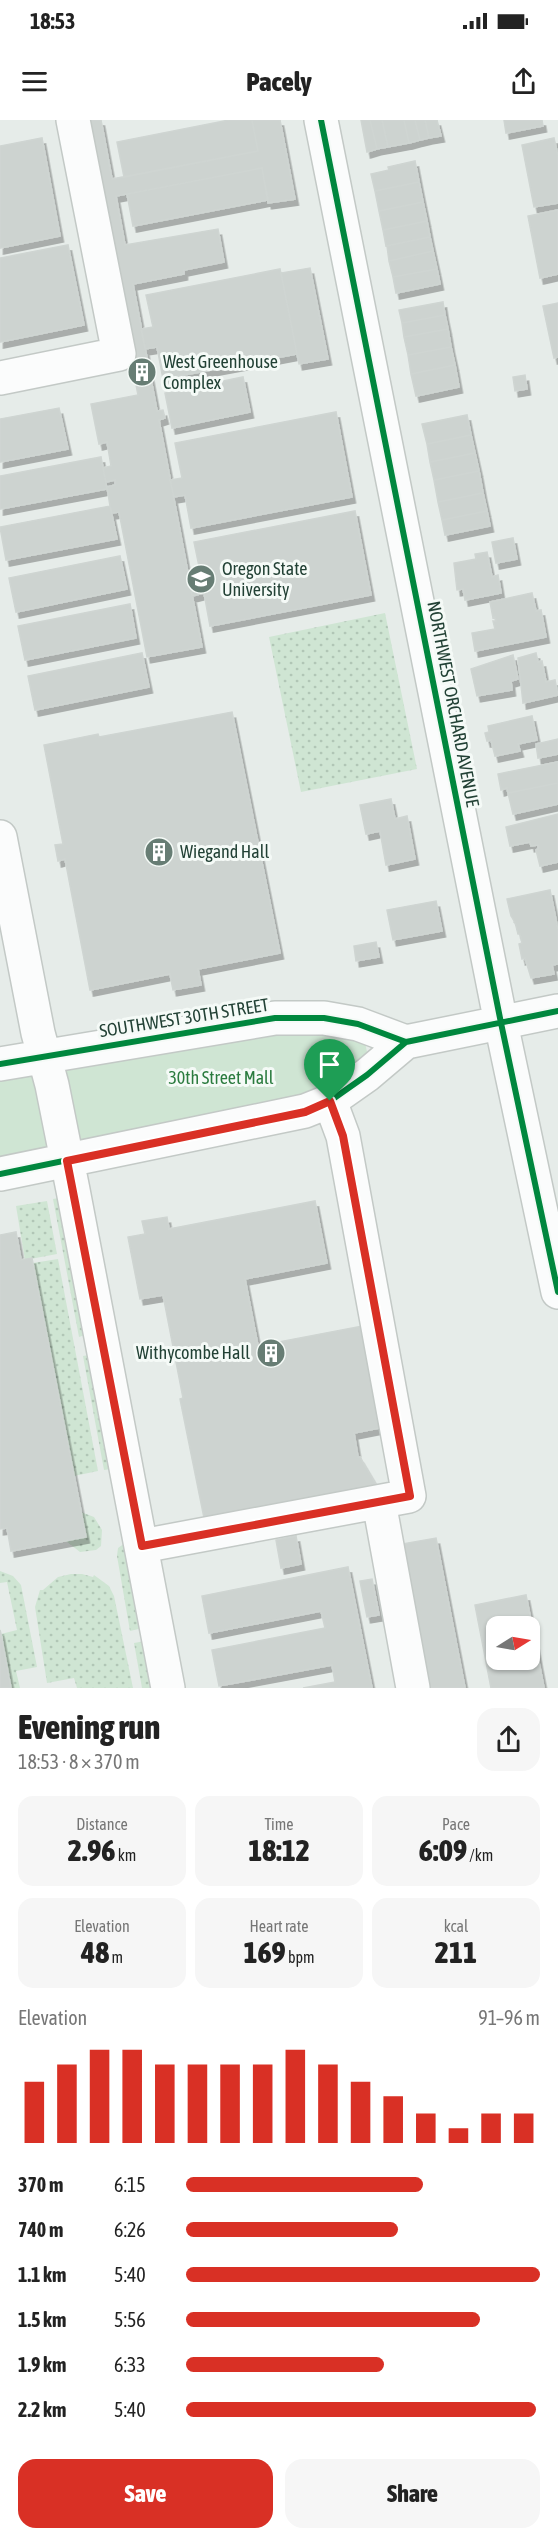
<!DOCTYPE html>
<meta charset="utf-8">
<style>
body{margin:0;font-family:"Asap Condensed",sans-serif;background:#f6f6f6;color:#222;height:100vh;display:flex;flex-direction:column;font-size:22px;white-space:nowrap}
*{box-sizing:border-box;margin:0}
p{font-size:20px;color:#767676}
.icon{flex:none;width:33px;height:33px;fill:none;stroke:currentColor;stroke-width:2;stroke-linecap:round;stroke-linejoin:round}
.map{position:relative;height:1568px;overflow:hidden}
.side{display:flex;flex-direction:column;background:#fff;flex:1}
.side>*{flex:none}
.needle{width:39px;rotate:79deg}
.controls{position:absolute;left:486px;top:1496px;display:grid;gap:12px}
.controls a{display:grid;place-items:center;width:54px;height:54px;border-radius:12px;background:#fff;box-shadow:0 2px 4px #0004;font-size:30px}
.pin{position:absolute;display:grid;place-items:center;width:51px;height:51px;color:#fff;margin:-62px -26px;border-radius:50% 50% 50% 0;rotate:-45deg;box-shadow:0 0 6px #0007}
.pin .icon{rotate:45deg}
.round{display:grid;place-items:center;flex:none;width:63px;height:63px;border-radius:18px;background:#f6f6f6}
.head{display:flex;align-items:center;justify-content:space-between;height:102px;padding:0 18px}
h1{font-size:33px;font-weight:800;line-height:45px}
.metrics{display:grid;grid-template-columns:repeat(3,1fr);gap:9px;height:102px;padding:6px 18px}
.metrics div{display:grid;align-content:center;border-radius:15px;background:#f6f6f6;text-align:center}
.metrics b{font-size:30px;font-weight:800}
.metrics small{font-size:16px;font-weight:400}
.metrics p{font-size:16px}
.chart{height:168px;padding:12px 18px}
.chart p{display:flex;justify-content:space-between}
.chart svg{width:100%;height:108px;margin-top:6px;stroke:#d93025;stroke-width:6}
.button{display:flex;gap:12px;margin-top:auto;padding:12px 18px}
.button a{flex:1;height:69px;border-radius:18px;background:#d93025;color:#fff;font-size:24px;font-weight:800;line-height:69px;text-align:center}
.button a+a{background:#f6f6f6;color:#222}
ul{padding:0 18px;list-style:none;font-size:20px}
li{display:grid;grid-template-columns:96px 72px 1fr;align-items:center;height:45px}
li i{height:15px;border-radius:8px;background:#d93025}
.status{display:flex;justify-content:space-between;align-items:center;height:42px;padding:0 30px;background:#fff;direction:ltr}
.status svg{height:16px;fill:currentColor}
header{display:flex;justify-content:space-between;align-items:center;height:78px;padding:0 18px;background:#fff;font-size:27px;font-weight:800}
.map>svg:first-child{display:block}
</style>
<div class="status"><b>18:53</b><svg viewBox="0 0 49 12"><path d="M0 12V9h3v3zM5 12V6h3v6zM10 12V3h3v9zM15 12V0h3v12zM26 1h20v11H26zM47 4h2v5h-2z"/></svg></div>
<header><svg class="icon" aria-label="menu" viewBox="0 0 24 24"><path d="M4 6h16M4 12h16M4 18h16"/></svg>Pacely<svg class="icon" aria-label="share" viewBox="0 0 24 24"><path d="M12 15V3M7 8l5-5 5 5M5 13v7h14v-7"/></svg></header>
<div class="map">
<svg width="558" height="1568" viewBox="0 0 558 1568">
<defs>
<pattern id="grass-dots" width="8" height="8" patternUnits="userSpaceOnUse" patternTransform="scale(1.5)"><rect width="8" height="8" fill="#cfe5d3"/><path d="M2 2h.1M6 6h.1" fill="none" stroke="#b1c6b6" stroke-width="1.8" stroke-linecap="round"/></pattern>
<filter id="shadow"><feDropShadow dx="3.5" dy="6" stdDeviation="0" flood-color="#0004"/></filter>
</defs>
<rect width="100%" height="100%" fill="#e6ece9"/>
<path fill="url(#grass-dots)" d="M385 493 417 649 301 672 269 517Z
M59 1078 85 1215 79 1217 53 1079Z
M47 1081 57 1134 25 1140 16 1086Z
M58 1139 98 1351 74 1356 33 1143Z
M89 1235 111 1349 104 1350 83 1236Z
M81 1392 94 1397 102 1410 101 1426 96 1430 80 1432 66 1421 85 1417Z
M125 1423 143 1508 130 1511 117 1436 118 1428Z
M0 1451 13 1456 21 1465 37 1547 16 1551 20 1568H11L1 1514 17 1510 7 1462 0 1463Z
M71 1454H82L93 1457 94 1455 109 1466 114 1476 133 1568H77L74 1558 47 1563 35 1487 40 1470H43L58 1457Z
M145 1521 154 1568H142L134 1523Z"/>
<path fill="#cfe5d3" d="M290 904 365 922 368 937 334 969 0 1045V957Z"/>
<path fill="#cdd3d0" stroke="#cfd5d2" stroke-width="1.5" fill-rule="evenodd" filter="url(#shadow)" d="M85 0H101L112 59 258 31 252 0H280L295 79 268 83 262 48 116 76 125 125 218 109 224 142 184 150V154L133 164 157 291 163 290 165 298 159 300 202 527 147 537 119 392 112 393 110 386 107 367 115 365V360L106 362 103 348 111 346 107 322 99 324 91 284 138 275Z
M229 0H252L258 31 124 57 117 22Z
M361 0H370L377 29 367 32Z
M370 0H382L388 27 377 29Z
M382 0H404L409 23 388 27Z
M404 0H415L420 20 409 23Z
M415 0H425L429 18 420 20Z
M425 0H437L441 16 429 18Z
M504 0H542L543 6 506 13Z
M42 18 60 116 0 128V26Z
M554 18 558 36V83L534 87 522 25Z
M415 41 419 62 375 71 371 54 389 50 388 47Z
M262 48 268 80 133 106 127 74Z
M419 62 423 82 379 91 375 71Z
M423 82 427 101 383 110 379 91Z
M558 90V154L540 158 528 96Z
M427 101 430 117 386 126 383 110Z
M430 117 433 131 389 141 387 126Z
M68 125 84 205 0 222V138Z
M433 131 437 149 393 157 389 141Z
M310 148 328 239 299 244 281 153Z
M280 149 297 234 163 259 157 227 145 229 141 209 153 207 146 175Z
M437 149 440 164 396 173 393 157Z
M443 182 445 195 402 203 399 190Z
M558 183V237L554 238 543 186Z
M445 195 448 209 404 217 402 203Z
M448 209 451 227 408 235 404 217Z
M451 227 455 245 411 254 408 235Z
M455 245 459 267 416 276 411 254Z
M525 255 527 269 515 271 513 257Z
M243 257 250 292 172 308 165 273Z
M59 288 68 329 0 342V299Z
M336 292 352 377 191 408 185 375 174 377 170 360 182 358 175 323Z
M467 295 471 315 427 324 422 304Z
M471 315 475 333 430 342 427 324Z
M475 333 479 351 434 360 430 342Z
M101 337 107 369 0 389V356Z
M479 351 483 373 438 382 434 360Z
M483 373 487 391 442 400 438 382Z
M110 386 117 419 6 440 0 407Z
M355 391 371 475 210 506 204 473 192 476 189 459 201 456 194 422Z
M487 391 490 406 445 415 442 400Z
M513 418 517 439 496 443 492 422Z
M487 432 492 457 498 455 501 473 465 480 463 469 457 470 454 443 476 439 475 434Z
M120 436 127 469 16 492 9 458Z
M532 473 536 491 541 490 546 517 475 531 472 513 495 509 493 501H496L495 497 493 498 490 482Z
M130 484 136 518 25 540 18 506Z
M142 533 149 567 35 590 28 556Z
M536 533 538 542 542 541 546 562 555 560 558 575 523 583 518 538Z
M513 535 518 559 511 561 512 570 477 576 471 549Z
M232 592 280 833 198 849 201 865 173 870 170 854 90 870 65 739 58 741 55 725 63 724 44 625 98 614 99 617Z
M532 596 537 620 518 624 520 631 495 636 491 620 487 621 485 613 489 612 488 606Z
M558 619V634L538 638 536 624Z
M558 642V663L508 673 507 668 501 670 498 654Z
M558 663V684L513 694 508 673Z
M391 679 395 699 407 696 415 739 386 745 380 711 366 714 360 685Z
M558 694V742L540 746 536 730 538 729V725L531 726 530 722 510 726 506 707Z
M550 770 558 810V844L552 845 554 854 531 858 525 838 522 839 519 824 522 823 520 814H518L515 802 511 796 507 779Z
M436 781 442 811 393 820 387 790Z
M376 822 379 837 356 841 354 826Z
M315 1081 327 1143 245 1159 258 1226 362 1206 390 1306 354 1313 358 1337H360L376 1364 378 1376 204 1398 180 1279 183 1278 163 1175 140 1179 128 1117 145 1114 142 1101 167 1097 169 1109Z
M16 1112 21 1140 32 1138 86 1417 11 1431 7 1408 0 1409V1115Z
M296 1416 301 1444 281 1448 276 1420Z
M436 1418 465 1568H430L402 1424Z
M348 1447 372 1568H303L335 1562 332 1545 219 1566 212 1530 325 1508 321 1491 209 1513 202 1476Z
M372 1459 379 1495 367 1497 360 1461Z
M526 1475 544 1568H491L475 1485ZM496 1506H530V1539H496Z
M0 1510 1 1514 11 1568H0Z"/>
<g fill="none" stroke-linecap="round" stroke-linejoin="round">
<g stroke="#c3c9c6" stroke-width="36">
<path id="minor" d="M321 0 501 903 558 1172
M0 258 119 234 73 0
M0 717 38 913 52 965 73 1070 168 1568
M0 944 275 898H324L358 904 406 922
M0 1054 305 991 330 981 367 955 406 922 558 891
M379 1382 413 1568
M142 1426 409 1376 343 1016 330 981"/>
</g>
<use href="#minor" stroke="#fbfcfc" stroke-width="33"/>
<g stroke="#f5faf7" stroke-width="10">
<path id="cycleway" d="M321 0 501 903 558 1172
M0 944 275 898H324L358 904 406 922
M0 1054 305 991 330 981 367 955 406 922 558 891"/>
</g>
<use href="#cycleway" stroke="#00873e" stroke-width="6"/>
</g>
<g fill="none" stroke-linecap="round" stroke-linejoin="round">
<g stroke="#fff" stroke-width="12">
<path id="route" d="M330 981 343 1016 410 1376 142 1426 67 1041 305 992Z"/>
</g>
<use href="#route" stroke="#d93025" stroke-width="8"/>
</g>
<defs>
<g id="building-disc" transform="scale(1.5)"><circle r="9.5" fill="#677d74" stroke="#f5faf7"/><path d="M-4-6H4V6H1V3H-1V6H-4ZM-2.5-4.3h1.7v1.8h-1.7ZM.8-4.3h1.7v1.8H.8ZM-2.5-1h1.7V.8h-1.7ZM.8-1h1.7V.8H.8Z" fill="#fff"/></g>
<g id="university-disc" transform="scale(1.5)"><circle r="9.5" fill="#677d74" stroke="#f5faf7"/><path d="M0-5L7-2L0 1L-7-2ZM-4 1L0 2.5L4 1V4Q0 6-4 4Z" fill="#fff"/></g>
</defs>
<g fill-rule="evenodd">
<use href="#building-disc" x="142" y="252"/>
<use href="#university-disc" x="201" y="459"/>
<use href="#building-disc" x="159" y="732"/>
<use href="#building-disc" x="271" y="1233"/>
</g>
<g text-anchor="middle" stroke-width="6" stroke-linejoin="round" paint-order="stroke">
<g font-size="18" fill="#224135" stroke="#f5faf7" text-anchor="start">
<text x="163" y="248">West Greenhouse<tspan x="163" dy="21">Complex</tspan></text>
<text x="222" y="455">Oregon State<tspan x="222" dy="21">University</tspan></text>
<text x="180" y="738">Wiegand Hall</text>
<text x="250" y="1239" text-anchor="end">Withycombe Hall</text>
</g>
<g font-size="18" fill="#224135" stroke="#f5faf7">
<text transform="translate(453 584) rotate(79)" y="6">NORTHWEST ORCHARD AVENUE</text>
<text transform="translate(184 898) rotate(-9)" y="6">SOUTHWEST 30TH STREET</text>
</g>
<g font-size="18" fill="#2a7b3e" stroke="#f5faf7">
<text x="221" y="964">30th Street Mall</text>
</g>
</g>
</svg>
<div class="controls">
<a><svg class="needle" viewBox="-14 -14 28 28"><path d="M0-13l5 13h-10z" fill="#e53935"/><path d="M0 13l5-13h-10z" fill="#767676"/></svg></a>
</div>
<div class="pin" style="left:330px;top:981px;background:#1e9e55"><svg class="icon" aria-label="arrive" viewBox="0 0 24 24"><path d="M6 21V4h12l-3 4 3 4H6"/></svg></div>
</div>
<section class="side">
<div class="head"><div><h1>Evening run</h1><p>18:53 · 8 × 370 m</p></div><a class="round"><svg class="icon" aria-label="share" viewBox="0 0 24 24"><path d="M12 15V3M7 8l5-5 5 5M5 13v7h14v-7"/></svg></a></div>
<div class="metrics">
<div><p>Distance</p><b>2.96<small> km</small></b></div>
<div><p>Time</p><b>18:12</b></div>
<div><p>Pace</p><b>6:09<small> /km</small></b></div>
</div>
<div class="metrics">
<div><p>Elevation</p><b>48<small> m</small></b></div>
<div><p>Heart rate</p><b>169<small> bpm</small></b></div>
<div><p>kcal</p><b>211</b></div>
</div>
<div class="chart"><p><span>Elevation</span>91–96 m</p>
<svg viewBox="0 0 160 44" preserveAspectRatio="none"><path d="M5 44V19M15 44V12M25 44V6M35 44V6M45 44V12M55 44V12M65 44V12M75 44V12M85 44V6M95 44V12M105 44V19M115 44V25M125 44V32M135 44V38M145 44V32M155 44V32"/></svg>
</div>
<ul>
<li><b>370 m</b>6:15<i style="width:67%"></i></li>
<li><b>740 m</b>6:26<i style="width:60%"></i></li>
<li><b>1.1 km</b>5:40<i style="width:100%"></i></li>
<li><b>1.5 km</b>5:56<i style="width:83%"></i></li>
<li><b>1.9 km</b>6:33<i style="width:56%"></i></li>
<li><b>2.2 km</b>5:40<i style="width:99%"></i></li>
</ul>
<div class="button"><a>Save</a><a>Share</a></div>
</section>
